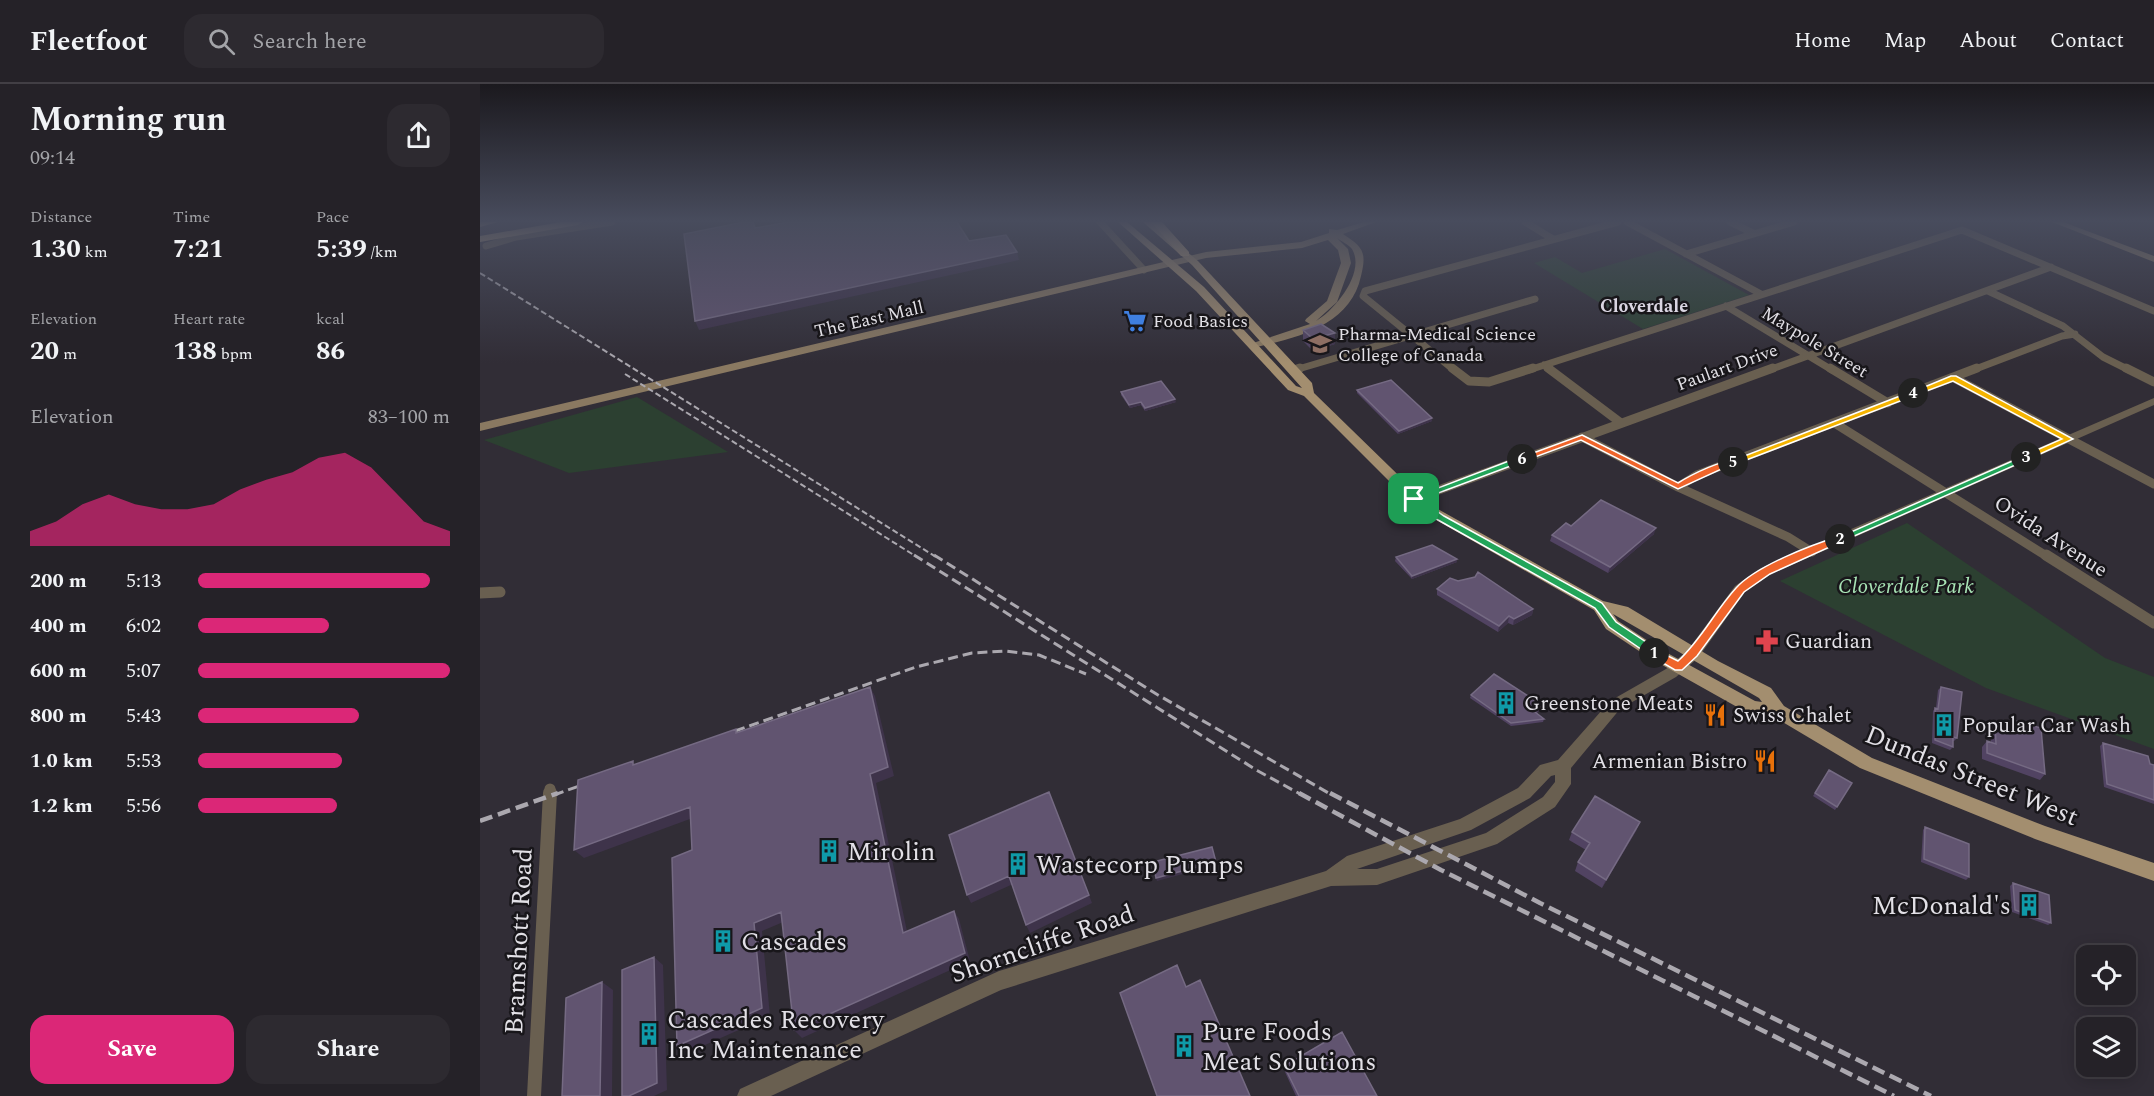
<!DOCTYPE html>
<meta charset="utf-8">
<style>
body{margin:0;font-family:Spectral,serif;background:#2d2a30;color:#f1f3f6;height:100vh;display:flex;flex-direction:column;font-size:22px;white-space:nowrap}
*{box-sizing:border-box;margin:0}
p{font-size:20px;color:#a3a4a8}
.icon{flex:none;width:33px;height:33px;fill:none;stroke:currentColor;stroke-width:2;stroke-linecap:round;stroke-linejoin:round}
.map{position:relative;flex:1;overflow:hidden}
.drawer{display:flex;flex-direction:column;background:#252228;width:480px}
.drawer>*{flex:none}
.buttons{position:absolute;left:1596px;top:861px;display:grid;gap:12px}
.buttons a{display:grid;place-items:center;width:60px;height:60px;border-radius:12px;background:#252228;box-shadow:0 3px 15px #0003,0 0 0 2px #423f45;font-size:30px}
.pin{position:absolute;display:grid;place-items:center;width:51px;height:51px;color:#fff;margin:-26px;border-radius:12px;box-shadow:0 3px 9px #0006}
.km{position:absolute;width:30px;height:30px;margin:-15px;border-radius:50%;background:#222;color:#fff;font-size:16px;line-height:30px;text-align:center}
.round{display:grid;place-items:center;flex:none;width:63px;height:63px;border-radius:18px;background:#2d2a30}
.summary{display:flex;align-items:center;justify-content:space-between;height:102px;padding:0 30px}
h1{font-size:33px;font-weight:700;line-height:45px}
.metrics{display:grid;grid-template-columns:repeat(3,1fr);gap:9px;height:102px;padding:6px 30px}
.metrics div{display:grid;align-content:center}
.metrics b{font-size:26px;font-weight:700}
.metrics small{font-size:16px;font-weight:400}
.metrics p{font-size:16px}
.chart{height:168px;padding:12px 30px}
.chart p{display:flex;justify-content:space-between}
.chart svg{width:100%;height:108px;margin-top:6px;fill:#db2777;opacity:.7}
.action{display:flex;gap:12px;margin-top:auto;padding:12px 30px}
.action a{flex:1;height:69px;border-radius:18px;background:#db2777;color:#fff;font-size:24px;font-weight:700;line-height:69px;text-align:center}
.action a+a{background:#2d2a30;color:#f1f3f6}
ul{padding:0 30px;list-style:none;font-size:20px}
li{display:grid;grid-template-columns:96px 72px 1fr;align-items:center;height:45px}
li i{height:15px;border-radius:8px;background:#db2777}
header{display:flex;align-items:center;gap:36px;box-sizing:border-box;height:84px;padding:0 30px;background:#252228;border-bottom:2px solid #423f45}
header strong{font-size:28px}
nav{display:flex;gap:33px;margin-inline-start:auto;font-size:21px}
.search{width:420px;height:54px;background:#2d2a30;display:flex;align-items:center;gap:15px;box-sizing:border-box;padding:0 21px;border-radius:18px;color:#a3a4a8;font-size:22px}
main{display:flex;flex:1;min-height:0}
.map>svg:first-child{display:block}
</style>
<header>
<strong>Fleetfoot</strong>
<div class="search"><svg class="icon" aria-label="search" viewBox="0 0 24 24"><circle cx="10" cy="10" r="6"/><path d="M15 15l6 6"/></svg>Search here</div>
<nav><a>Home</a><a>Map</a><a>About</a><a>Contact</a></nav>
</header>
<main>
<section class="drawer">
<div class="summary"><div><h1>Morning run</h1><p>09:14</p></div><a class="round"><svg class="icon" aria-label="share" viewBox="0 0 24 24"><path d="M12 15V3M7 8l5-5 5 5M5 13v7h14v-7"/></svg></a></div>
<div class="metrics">
<div><p>Distance</p><b>1.30<small> km</small></b></div>
<div><p>Time</p><b>7:21</b></div>
<div><p>Pace</p><b>5:39<small> /km</small></b></div>
</div>
<div class="metrics">
<div><p>Elevation</p><b>20<small> m</small></b></div>
<div><p>Heart rate</p><b>138<small> bpm</small></b></div>
<div><p>kcal</p><b>86</b></div>
</div>
<div class="chart"><p><span>Elevation</span>83–100 m</p>
<svg viewBox="0 0 160 44" preserveAspectRatio="none"><path d="M0 44V38L10 34L20 27L30 23L40 27L50 29L60 29L70 27L80 21L90 17L100 14L110 8L120 6L130 12L140 23L150 34L160 38V44z"/></svg>
</div>
<ul>
<li><b>200 m</b>5:13<i style="width:92%"></i></li>
<li><b>400 m</b>6:02<i style="width:52%"></i></li>
<li><b>600 m</b>5:07<i style="width:100%"></i></li>
<li><b>800 m</b>5:43<i style="width:64%"></i></li>
<li><b>1.0 km</b>5:53<i style="width:57%"></i></li>
<li><b>1.2 km</b>5:56<i style="width:55%"></i></li>
</ul>
<div class="action"><a>Save</a><a>Share</a></div>
</section>
<div class="map">
<svg width="1674" height="1012" viewBox="0 0 1674 1012">
<rect width="100%" height="100%" fill="#312d36"/>
<path fill="#2c4031" d="M1185 165 1269 211 1163 245 1054 179 1075 173 1102 189Z
M157 313 248 368 89 389 4 356Z
M1427 439 1625 574 1674 593V665L1506 604 1300 497Z"/>
<g fill="none" stroke-linecap="round" stroke-linejoin="round">
<path stroke="#695f50" stroke-width="7" d="M620 138 664 186
M1045 138 1073 155
M1147 138 1281 210
M1250 138 1273 149
M6 162 36 153 132 138
M1206 170 1314 138
M1508 207 1583 242 1623 273 1649 286
M1246 222 1352 286
M1064 281 1070 286
M815 286 1055 215
M974 286 883 212 885 207 1138 138
M1049 286 1482 146 1674 227
M1289 286 1571 183
M1493 286 1582 252 1595 250"/>
<path stroke="#695f50" stroke-width="9" d="M972 284 989 297 1009 298 1053 284
M1068 284 1141 339
M1350 284 1408 319
M1646 284 1674 298
M814 286 820 284
M1474 294 1674 400
M1356 340 1568 473
M1102 353 1198 403 1308 453 1332 468
M1198 403 1217 391 1497 284
M934 415 1293 284"/>
<path stroke="#695f50" stroke-width="11" d="M1566 471 1674 539
M0 509 20 508
M70 711V705"/>
<path stroke="#695f50" stroke-width="14" d="M54 1012 70 709"/>
<path fill="#695f50" fill-rule="evenodd" d="M1674 314V321L1291 490 1265 508 1218 574 1196 593 1140 625 1091 684V700L1075 723 1017 760 897 801 851 802 521 906 291 1012H257L260 1005 519 887 846 787 867 772 980 735 1038 704 1060 681 1078 676 1130 617 1186 585 1208 566 1255 502 1281 484ZM1075 691V698L1063 713 1006 749 897 785H877L991 746 1050 714 1071 692Z"/>
<path fill="#8a7961" fill-rule="evenodd" d="M884 138H896L863 150C883 163 887 168 881 192 870 243 815 254 772 264L767 261 830 240 825 237 826 235 847 217 861 179 858 166 848 156 822 164 726 174 0 347V339L726 168 821 158 849 149V145L857 146ZM857 154C861 157 869 161 872 165 886 188 855 226 836 237L857 218 871 179 868 165Z
M1572 138H1583L1674 172V178Z"/>
<path fill="#a38e6f" fill-rule="evenodd" d="M638 138H647L724 203 816 302 822 304 712 181 663 138H672L718 177 832 299 834 309 947 419 1123 517 1148 523 1238 577 1291 604 1304 622 1392 674 1565 742 1674 779V797L1555 755 1380 684 1294 633 1266 628 1168 573 1126 545 1114 526 937 425 824 312 808 306 716 207ZM1133 530 1279 614 1282 618 1275 617 1180 565 1138 537Z"/>
<path fill="#b9a07a" fill-rule="evenodd" d="M0 138H18L0 143Z
M81 138H103L98 141 0 158V152Z
M671 138H682L709 168V172H701Z"/>
<path stroke="#aba8af" stroke-width="2" stroke-dasharray="6 3" stroke-linecap="butt" d="M0 189 456 473
M145 290 437 473"/>
<path stroke="#aba8af" stroke-width="3" stroke-dasharray="10 5" stroke-linecap="butt" d="M434 471 778 687 822 711
M454 471 678 611 852 711
M241 652 436 583 492 569 525 567 559 571 606 590
M74 711 113 697"/>
<path stroke="#aba8af" stroke-width="4.5" stroke-dasharray="13 6" stroke-linecap="butt" d="M819 709 961 786 1414 1012
M850 709 1060 819 1451 1012
M0 737 78 709"/>
</g>
<path fill="#514362" d="M823 246 855 249V260L836 266 831 265 823 257Z
M877 306 952 334V337L918 350 877 309Z
M641 308 696 318 665 327 661 321 650 324 641 311Z
M1091 442 1174 450 1128 489 1070 457 1072 451Z
M916 473 977 478 932 495 915 477Z
M978 497 1053 525 1052 531 1033 541 1028 539 1018 548 957 511V505Z
M1461 603 1477 654 1474 657H1473V663L1470 666 1452 659 1453 627 1455 624H1456L1458 606Z
M991 611 1062 621 1061 624 1057 629 1064 635 1063 638 1031 642 990 614Z
M1515 637 1531 643 1536 637 1565 690 1560 696 1502 675V663L1507 657 1511 659 1510 643Z
M1623 659 1674 681V720L1624 703 1620 662Z
M1349 686 1357 723 1355 726 1333 712Z
M1160 738 1156 747 1122 804 1095 787 1098 778 1106 766 1089 756 1092 748Z
M1445 743 1489 793 1486 796 1441 778 1443 746Z
M1533 799 1571 839 1568 841 1532 828 1530 802Z
M804 982 897 1012H816L805 988Z"/>
<path fill="#3e334a" d="M537 168 539 176 219 246 215 237Z
M855 249V260L836 266V254Z
M695 315 696 318 665 327V324Z
M661 318V321L650 324 649 321Z
M952 334V337L918 350 919 347Z
M1176 444 1174 450 1128 489 1130 483Z
M977 475V478L932 495V492Z
M1053 525 1052 531 1033 541 1034 535Z
M1029 532 1028 539 1018 548 1019 542Z
M390 603 395 612 414 692 396 699 429 857 423 849 390 690Z
M210 723 218 732 104 774 94 766Z
M1160 738 1156 747 1122 804 1126 796Z
M736 778V781L677 797 676 794Z
M529 792 533 800 491 819 487 811Z
M609 811 612 819 550 849 546 841Z
M474 827 479 835 490 877 322 954 314 946Z
M301 828 308 836 282 847 290 932 207 969 197 962 274 839Z
M174 873 183 881 187 1006 174 1012H149Z
M122 898 133 906 132 1012H120Z"/>
<path fill="#615470" stroke="#756a83" stroke-width="1.5" d="M264 138H273L275 144 309 138H477L489 157 526 151 537 168 215 237 204 150Z
M841 240 855 249 836 254 831 253 823 246Z
M911 296 952 334 919 347 877 306Z
M681 297 695 315 665 324 661 318 649 321 641 308Z
M1121 416 1176 444 1130 483 1072 451 1086 439 1091 442Z
M952 461 977 475 932 492 916 473Z
M998 488 1053 525 1034 535 1029 532 1019 542 957 505 970 494 978 497 995 493Z
M1014 590 1062 621 1055 628 1064 635 1031 639 991 611Z
M390 603 408 683 390 690 423 849 474 827 485 869 314 946 301 828 274 839 282 924 197 962 192 774 212 766 210 723 94 766 98 696 153 677V681L256 645V649Z
M1461 603 1482 608 1477 654 1473 653V663L1455 656V624L1458 625Z
M1515 637 1537 644 1536 637 1561 644 1565 690 1507 669V657L1516 660Z
M1623 659 1668 672 1670 680 1674 681V716L1627 700Z
M1349 686 1372 699 1357 723 1335 709Z
M569 708 609 811 546 841 529 792 487 811 469 751Z
M1115 712 1160 738 1126 796 1098 778 1110 759 1092 748Z
M1445 743 1489 760V793L1444 775Z
M732 763 736 778 676 794 673 778Z
M1533 799 1569 811 1571 839 1535 826Z
M174 873 177 999 149 1012H142V886Z
M697 881 706 903 720 896 770 1012H677L640 909Z
M122 898 120 1012H82L86 914Z
M862 948 897 1012H819L804 982Z"/>
<linearGradient id="sky" x2="0" y2="1"><stop stop-color="#1b191e"/><stop offset="0.49" stop-color="#484c5d"/><stop offset="1" stop-color="#484c5d" stop-opacity="0"/></linearGradient>
<rect width="1674" height="279" fill="url(#sky)"/>
<path fill="#22a559" stroke="#fff" stroke-width="1.5" d="M931 413H937L964 432 1122 519 1136 538 1178 566V572H1171L1129 543 1115 524 958 436 931 417Z"/>
<path fill="#f0652b" stroke="#fff" stroke-width="1.5" d="M1360 452 1364 455 1363 457 1290 490 1264 508 1217 572 1202 586H1195L1171 572V566L1174 565 1198 577C1221 556 1235 527 1256 504 1276 482 1331 461 1360 452Z"/>
<path fill="#22a559" stroke="#fff" stroke-width="1.5" d="M1546 371 1549 375 1363 457 1355 455Z"/>
<path fill="#f5b400" stroke="#fff" stroke-width="1.5" d="M1471 292H1476L1593 355 1549 375H1543V372L1582 355 1473 297 1436 311 1430 309Z"/>
<path fill="#f5b400" stroke="#fff" stroke-width="1.5" d="M1433 307 1436 311 1256 380 1249 378Z"/>
<path fill="#f0652b" stroke="#fff" stroke-width="1.5" d="M1102 351 1198 399C1209 392 1247 372 1257 378L1198 405 1101 356 1044 377 1037 375Z"/>
<path fill="#22a559" stroke="#fff" stroke-width="1.5" d="M1042 372 1044 377 937 417 929 415Z"/>
<defs>
<g id="supermarket-bare" transform="scale(1.8)"><path d="M-6-5.5h2.5l.6 2H6L4.5 2H-2.5L-4.4-4H-6ZM-1.5 3.2a1.3 1.3 0 1 0 .1 0ZM3 3.2a1.3 1.3 0 1 0 .1 0Z" fill="#3f7fe0" stroke="#18161a" stroke-width="2.5" paint-order="stroke"/></g>
<g id="university-bare" transform="scale(1.8)"><path d="M0-5L7-2L0 1L-7-2ZM-4 1L0 2.5L4 1V4Q0 6-4 4Z" fill="#8d6e63" stroke="#18161a" stroke-width="2.5" paint-order="stroke"/></g>
<g id="pharmacy-bare" transform="scale(1.8)"><path d="M-2-6h4v4h4v4h-4v4h-4v-4h-4v-4h4Z" fill="#e0444e" stroke="#18161a" stroke-width="2.5" paint-order="stroke"/></g>
<g id="building-bare" transform="scale(1.8)"><path d="M-4-6H4V6H1V3H-1V6H-4ZM-2.5-4.3h1.7v1.8h-1.7ZM.8-4.3h1.7v1.8H.8ZM-2.5-1h1.7V.8h-1.7ZM.8-1h1.7V.8H.8Z" fill="#0f9aa8" stroke="#18161a" stroke-width="2.5" paint-order="stroke"/></g>
<g id="restaurant-bare" transform="scale(1.8)"><path d="M-5-6h1v4h1v-4h1v4h1v-4h1v5L-1.5 .5V6h-2V.5L-5-1ZM5-6V6H3V1.5H1.5Q1.5-4 5-6Z" fill="#e8710a" stroke="#18161a" stroke-width="2.5" paint-order="stroke"/></g>
</defs>
<g fill-rule="evenodd">
<use href="#supermarket-bare" x="655" y="237"/>
<use href="#university-bare" x="840" y="260"/>
<use href="#pharmacy-bare" x="1287" y="557"/>
<use href="#building-bare" x="1026" y="619"/>
<use href="#restaurant-bare" x="1235" y="631"/>
<use href="#building-bare" x="1464" y="641"/>
<use href="#restaurant-bare" x="1285" y="677"/>
<use href="#building-bare" x="349" y="767"/>
<use href="#building-bare" x="538" y="780"/>
<use href="#building-bare" x="1549" y="821"/>
<use href="#building-bare" x="243" y="857"/>
<use href="#building-bare" x="169" y="950"/>
<use href="#building-bare" x="704" y="962"/>
</g>
<g text-anchor="middle" stroke-width="5" stroke-linejoin="round" paint-order="stroke">
<g font-size="18" font-weight="bold" fill="#dad5e2" stroke="#18161a">
<text x="1164" y="228">Cloverdale</text>
</g>
<g font-size="18" fill="#e2e0e6" stroke="#18161a">
<text transform="translate(389 235) rotate(-13)" y="6">The East Mall</text>
<text transform="translate(1335 258) rotate(31)" y="6">Maypole Street</text>
<text transform="translate(1247 283) rotate(-20)" y="6">Paulart Drive</text>
</g>
<g font-size="18" fill="#e2e0e6" stroke="#18161a" text-anchor="start">
<text x="673" y="243">Food Basics</text>
<text x="858" y="256">Pharma-Medical Science<tspan x="858" dy="21">College of Canada</tspan></text>
</g>
<g font-size="21" fill="#e2e0e6" stroke="#18161a">
<text transform="translate(1571 452) rotate(33)" y="7">Ovida Avenue</text>
</g>
<g font-size="21" font-style="italic" fill="#a9e5b6" stroke="#18161a">
<text x="1426" y="509">Cloverdale Park</text>
</g>
<g font-size="21" fill="#e2e0e6" stroke="#18161a" text-anchor="start">
<text x="1305" y="564">Guardian</text>
<text x="1044" y="626">Greenstone Meats</text>
<text x="1253" y="638">Swiss Chalet</text>
<text x="1482" y="648">Popular Car Wash</text>
<text x="1267" y="684" text-anchor="end">Armenian Bistro</text>
</g>
<g font-size="26" fill="#e2e0e6" stroke="#18161a">
<text transform="translate(1492 691) rotate(22)" y="9">Dundas Street West</text>
<text transform="translate(38 857) rotate(-87)" y="9">Bramshott Road</text>
<text transform="translate(562 859) rotate(-19)" y="9">Shorncliffe Road</text>
</g>
<g font-size="26" fill="#e2e0e6" stroke="#18161a" text-anchor="start">
<text x="367" y="776">Mirolin</text>
<text x="556" y="789">Wastecorp Pumps</text>
<text x="1531" y="830" text-anchor="end">McDonald's</text>
<text x="261" y="866">Cascades</text>
<text x="187" y="944">Cascades Recovery<tspan x="187" dy="30">Inc Maintenance</tspan></text>
<text x="722" y="956">Pure Foods<tspan x="722" dy="30">Meat Solutions</tspan></text>
</g>
</g>
</svg>
<div class="buttons">
<a><svg class="icon" aria-label="locate" viewBox="0 0 24 24"><circle cx="12" cy="12" r="6"/><path d="M12 2v4M12 18v4M2 12h4M18 12h4"/></svg></a>
<a><svg class="icon" aria-label="layers" viewBox="0 0 24 24"><path d="M12 4l9 5-9 5-9-5zM3 14l9 5 9-5"/></svg></a>
</div>
<div class="pin" style="left:934px;top:415px;background:#1e9e55"><svg class="icon" aria-label="arrive" viewBox="0 0 24 24"><path d="M6 21V4h12l-3 4 3 4H6"/></svg></div>
<b class="km" style="left:1174px;top:569px">1</b>
<b class="km" style="left:1360px;top:455px">2</b>
<b class="km" style="left:1546px;top:373px">3</b>
<b class="km" style="left:1433px;top:309px">4</b>
<b class="km" style="left:1253px;top:378px">5</b>
<b class="km" style="left:1042px;top:375px">6</b>
</div>
</main>
